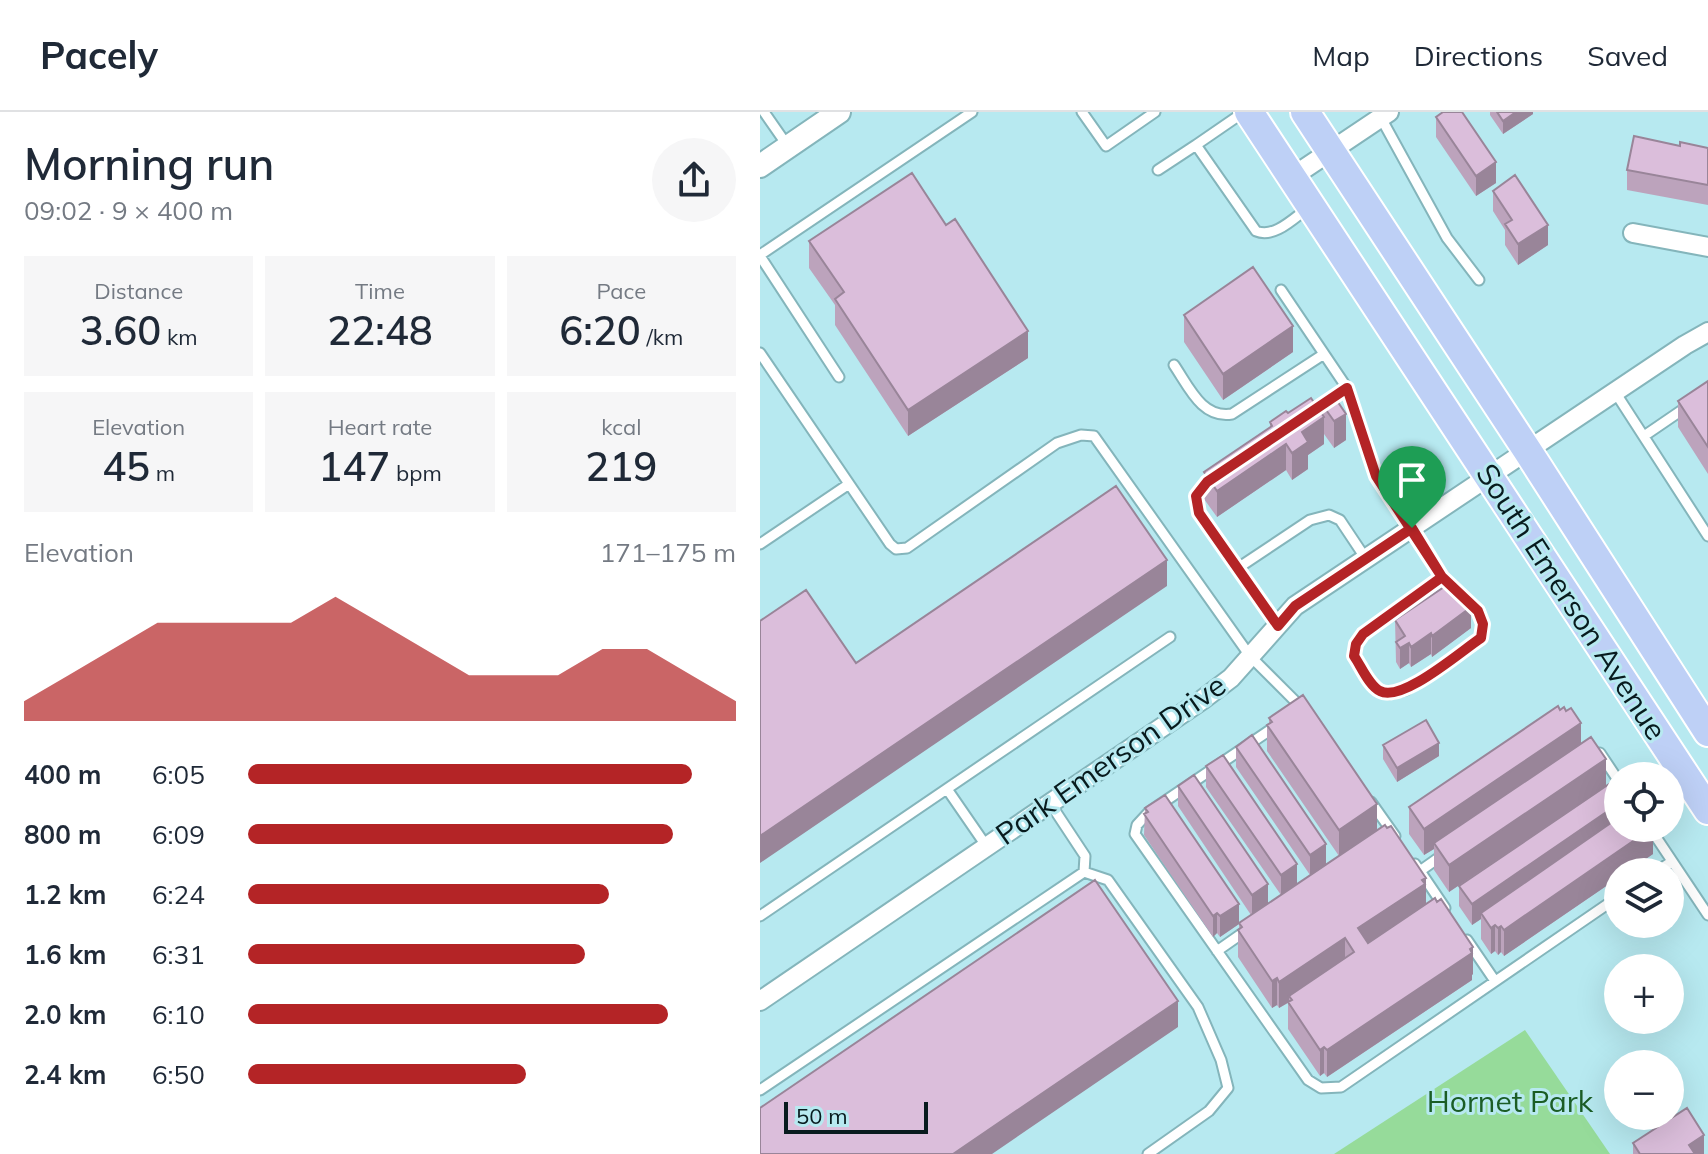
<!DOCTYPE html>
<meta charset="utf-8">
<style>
body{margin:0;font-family:Mulish,sans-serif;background:#f6f6f7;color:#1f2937;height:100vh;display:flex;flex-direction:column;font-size:30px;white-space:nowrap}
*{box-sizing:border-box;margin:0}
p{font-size:26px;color:#747a83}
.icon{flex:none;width:44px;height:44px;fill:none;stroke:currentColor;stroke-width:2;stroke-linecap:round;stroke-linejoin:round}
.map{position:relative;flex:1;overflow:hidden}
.sheet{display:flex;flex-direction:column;background:#fff;width:760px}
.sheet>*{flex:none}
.controls{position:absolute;left:844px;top:650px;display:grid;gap:16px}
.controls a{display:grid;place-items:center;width:80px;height:80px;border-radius:50%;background:#fff;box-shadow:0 8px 32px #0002;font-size:40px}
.scale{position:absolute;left:24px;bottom:20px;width:144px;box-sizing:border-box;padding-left:8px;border:4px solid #081b1e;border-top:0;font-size:22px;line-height:28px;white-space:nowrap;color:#081b1e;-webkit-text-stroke:6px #b7e9f0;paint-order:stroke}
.pin{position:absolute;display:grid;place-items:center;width:68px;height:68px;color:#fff;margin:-82px -34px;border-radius:50% 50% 50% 0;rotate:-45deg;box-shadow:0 0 8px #0007}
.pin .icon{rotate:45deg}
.round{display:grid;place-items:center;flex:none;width:84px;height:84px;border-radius:42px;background:#f6f6f7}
.overview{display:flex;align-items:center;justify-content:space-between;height:136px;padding:0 24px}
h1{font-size:44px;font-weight:600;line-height:60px}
.figures{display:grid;grid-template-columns:repeat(3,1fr);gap:12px;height:136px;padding:8px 24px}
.figures div{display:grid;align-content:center;border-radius:0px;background:#f6f6f7;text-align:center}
.figures b{font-size:40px;font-weight:600}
.figures small{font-size:22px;font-weight:400}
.figures p{font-size:22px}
.chart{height:224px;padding:16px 24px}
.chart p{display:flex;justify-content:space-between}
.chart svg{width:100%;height:144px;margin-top:8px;fill:#b42426;opacity:.7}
ul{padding:0 24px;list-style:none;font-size:26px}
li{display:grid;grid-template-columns:128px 96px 1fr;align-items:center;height:60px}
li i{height:20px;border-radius:10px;background:#b42426}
header{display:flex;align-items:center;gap:48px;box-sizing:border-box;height:112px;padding:0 40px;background:#fff;border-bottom:2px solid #e0e1e3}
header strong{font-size:38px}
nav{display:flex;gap:44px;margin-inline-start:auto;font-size:28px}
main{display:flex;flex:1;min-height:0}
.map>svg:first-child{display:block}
</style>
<header>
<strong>Pacely</strong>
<nav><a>Map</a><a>Directions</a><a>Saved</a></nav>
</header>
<main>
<section class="sheet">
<div class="overview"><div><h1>Morning run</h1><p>09:02 · 9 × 400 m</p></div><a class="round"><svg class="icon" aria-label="share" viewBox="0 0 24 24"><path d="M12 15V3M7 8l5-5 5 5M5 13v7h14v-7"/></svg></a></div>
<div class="figures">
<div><p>Distance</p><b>3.60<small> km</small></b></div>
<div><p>Time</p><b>22:48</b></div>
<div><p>Pace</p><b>6:20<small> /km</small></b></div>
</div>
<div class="figures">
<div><p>Elevation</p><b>45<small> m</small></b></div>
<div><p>Heart rate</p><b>147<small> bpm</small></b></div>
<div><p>kcal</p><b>219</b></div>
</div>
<div class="chart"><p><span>Elevation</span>171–175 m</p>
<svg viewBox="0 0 160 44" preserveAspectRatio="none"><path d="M0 44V38L10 30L20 22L30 14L40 14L50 14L60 14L70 6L80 14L90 22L100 30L110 30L120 30L130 22L140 22L150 30L160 38V44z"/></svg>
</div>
<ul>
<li><b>400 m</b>6:05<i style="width:91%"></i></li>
<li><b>800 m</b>6:09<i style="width:87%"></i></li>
<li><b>1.2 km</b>6:24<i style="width:74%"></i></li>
<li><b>1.6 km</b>6:31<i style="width:69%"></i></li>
<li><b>2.0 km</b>6:10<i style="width:86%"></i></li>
<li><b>2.4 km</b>6:50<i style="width:57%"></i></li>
</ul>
</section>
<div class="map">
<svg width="948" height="1042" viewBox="0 0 948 1042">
<rect width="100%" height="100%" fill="#b7e9f0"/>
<path fill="#96db9a" d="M765 918 850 1042H574Z"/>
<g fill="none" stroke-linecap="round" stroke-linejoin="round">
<g stroke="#84b5bb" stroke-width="13">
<path id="service" d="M4 0 27 33
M322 0 346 34 395 0
M621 6 687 126 719 168
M436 33 484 0
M398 58 436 33 496 119C514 127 534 106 548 96
M0 143 212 0
M0 144 79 265
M521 178 587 276
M0 241 130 432 136 437 147 436 297 331 321 323 334 324 490 544 542 596
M414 253C429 275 442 307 472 302L564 242
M855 280 948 424
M566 291 587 276 616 364 682 465 718 499 723 512 721 526 646 578 629 582 617 578 594 544 596 532 603 522 682 465
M884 324 925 296
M450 367 436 384 439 401 518 514
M0 432 89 372
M478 456 550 408 569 403 580 408 606 447
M516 614 389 700 377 713 375 722 548 968 561 976 581 975 858 785
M840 641 858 668
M187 677 227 735
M611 690 635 724
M890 716 948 803
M655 752 660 759 684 742
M660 759 685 796
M324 760 348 768 438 895 461 948 468 976 449 999 388 1042
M896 760 911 750
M0 804 410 525
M707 828 735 869
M457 839 487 818
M0 978 324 760 325 744 290 691"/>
</g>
<g stroke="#84b5bb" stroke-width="22">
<path id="minor" d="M532 65 629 0
M873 121 948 135
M0 889 442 588 471 566 535 494 925 233 948 220"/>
</g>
<g stroke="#84b5bb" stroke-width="26">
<path id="tertiary" d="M0 54 79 0"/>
</g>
<g stroke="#fff" stroke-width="32">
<path id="primary" d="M489 0 948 698
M545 0 767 338 948 620"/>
</g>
<use href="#service" stroke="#fff" stroke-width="9"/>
<use href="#minor" stroke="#fff" stroke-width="18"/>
<use href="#tertiary" stroke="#fff" stroke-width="22"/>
<use href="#primary" stroke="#bed0f6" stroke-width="28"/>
</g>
<path fill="#bca3bc" d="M730 0H773V2L743 22 730 3Z
M676 5 736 71 716 84 676 25Z
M920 34 948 36V93L867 78V58Z
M733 79 788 133 758 153 745 133V118L733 99Z
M186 113 268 246 148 324 75 213V193L49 156V129Z
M424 203 533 240 463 288 424 230Z
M948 269V362L918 315V289Z
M571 280 586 328 574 336 564 322V332L548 343V357L532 368 526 358 457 405 444 387V360L510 315V310L528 301 559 298V288Z
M635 508 711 516 672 545 671 542 651 555 649 551 640 557 636 550Z
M509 606 617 718 713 862 712 863V868L567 965 564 961 560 964 528 917V891L519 896 517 893 512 896 478 845V818L479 817V811L491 803 418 694V674L508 792 521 783 446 675V654L537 772 550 763 476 655V635L566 752 579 744 507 639V613L509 611Z
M623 633 679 644 637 670 623 647Z
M846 674 689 780 674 758V737L664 743 649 722V695Z
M385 696 479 812 460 825 457 821 453 825 384 723Z
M858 716 893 742 744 844 741 840 738 843 735 839 731 842 721 827V807L712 813 699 794V774Z
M873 1031 944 1042H873Z"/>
<path fill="#998599" d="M756 0H773V2L743 22V9Z
M736 50V71L716 84V64Z
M788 113V133L758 153V132Z
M533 214V240L463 288V262Z
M268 219V246L148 324V298Z
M586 302V328L574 336V309Z
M564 305V332L548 343V357L532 368V341L542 320Z
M526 332V358L457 405V379Z
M407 448V474L0 751V724Z
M711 495V516L672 545V524Z
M671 521V542L651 555V535Z
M649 531V551L640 557V536Z
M821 611V638L674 731V737L664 743V717Z
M679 631V644L637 670V656Z
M846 647V674L689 780V753Z
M617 692V718L579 744V718Z
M858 692V713L721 801V807L712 813V792Z
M893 716V742L867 760H858V766L744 844V818Z
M566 732V753L550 764V743Z
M537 752V772L521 783V763Z
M666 766V792L598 843V816Z
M508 772V792L492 804V783Z
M479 792V812L460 825V804Z
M457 801V821L453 825V804Z
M735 813V839L731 842V816Z
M741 814V840L738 843V816Z
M585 826V853L529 884V890L519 896V870Z
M713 835V862L712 863V868L567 965V938Z
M517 866V893L512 896V869Z
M418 889V915L232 1042H193Z
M564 935V961L560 964V938Z
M944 1023V1042H929V1033Z"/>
<path fill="#dbbedb" stroke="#998599" stroke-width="2" d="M683 0H702L736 50 716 64 676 5Z
M737 0H756L743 9Z
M874 24 920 34V30L948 36V73L867 58Z
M152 61 186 113 195 107 268 219 148 298 75 187 84 180 49 129Z
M755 63 788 113 758 132 745 112 752 108 733 79Z
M493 155 533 214 463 262 424 203Z
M948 269V335L918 289Z
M571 280 586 302 574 309 559 288Z
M551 286 564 305 542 320 548 330 532 341 526 332 457 379 444 360 512 314 510 310 526 299 528 301Z
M356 374 407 448 0 724V509L46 478 96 551Z
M693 469 711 495 672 524 671 521 651 535 649 531 640 536 636 530 645 524 635 508Z
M543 583 617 692 579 718 507 613 512 610 509 606Z
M798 594 800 598 804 595 806 599 811 596 821 611 664 717 649 695Z
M666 608 679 631 637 656 623 633Z
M492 623 566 732 550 743 476 635Z
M831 625 846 647 689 753 674 731Z
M463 643 537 752 521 763 446 654Z
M434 663 508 772 492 783 418 674Z
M855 668 858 671V692L712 792 699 774Z
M405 683 479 792 460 804 457 801 453 804 384 702 388 700 385 696Z
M858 706V716H892L744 818 741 814 738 816 735 813 731 816 721 801Z
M625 713 627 716 631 714 666 766 662 768 665 772 598 816 608 831 675 786 677 790 681 787 713 835 710 837 712 841 567 938 564 935 560 938 528 890 532 888 529 884 594 840 585 826 519 870 517 866 512 869 478 818 482 815 479 811Z
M335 768 418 889 193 1042H0V996Z
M927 996 944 1023 929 1033 935 1042H880L873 1031Z"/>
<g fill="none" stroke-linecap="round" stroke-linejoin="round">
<g stroke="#fff" stroke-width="16">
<path id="route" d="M652 416 535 494 518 514 439 401 436 384 447 370 587 276 616 364 682 465 718 499 723 512 721 526C701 539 642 591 620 579 609 574 601 554 594 544L596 532 603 522 682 465 652 416"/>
</g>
<use href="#route" stroke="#b42426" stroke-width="10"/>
</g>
<g text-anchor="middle" stroke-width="6" stroke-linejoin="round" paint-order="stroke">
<g font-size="30" fill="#081b1e" stroke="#b7e9f0">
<text transform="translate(811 490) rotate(57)" y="10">South Emerson Avenue</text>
<text transform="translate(351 648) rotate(-35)" y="10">Park Emerson Drive</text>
</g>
<g font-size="30" fill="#1b5d25" stroke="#b7e9f0">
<text x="750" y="1000">Hornet Park</text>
</g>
</g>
</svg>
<div class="controls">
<a><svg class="icon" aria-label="locate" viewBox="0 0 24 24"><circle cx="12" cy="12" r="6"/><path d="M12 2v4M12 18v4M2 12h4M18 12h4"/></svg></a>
<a><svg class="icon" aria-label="layers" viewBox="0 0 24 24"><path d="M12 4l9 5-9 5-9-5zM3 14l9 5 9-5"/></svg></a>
<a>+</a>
<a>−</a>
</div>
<div class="scale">50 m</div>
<div class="pin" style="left:652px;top:416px;background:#1e9e55"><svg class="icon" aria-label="arrive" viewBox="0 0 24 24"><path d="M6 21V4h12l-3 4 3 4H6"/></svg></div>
</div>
</main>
